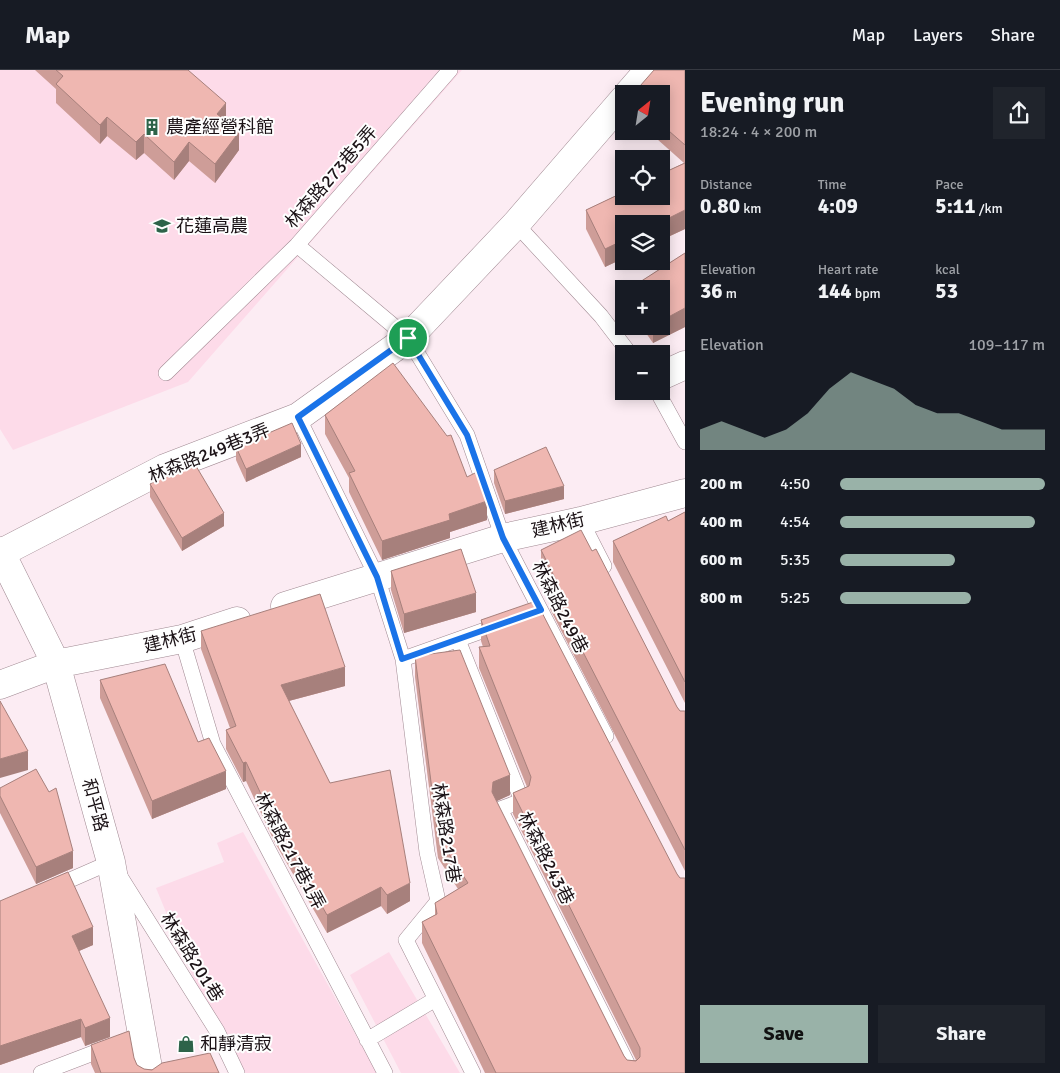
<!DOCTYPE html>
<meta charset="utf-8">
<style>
body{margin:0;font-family:Signika,"Noto Sans TC",sans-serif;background:#20242c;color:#f1f3f6;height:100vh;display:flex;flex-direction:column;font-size:19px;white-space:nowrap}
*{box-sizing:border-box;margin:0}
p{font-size:16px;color:#9ea1a6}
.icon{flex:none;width:28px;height:28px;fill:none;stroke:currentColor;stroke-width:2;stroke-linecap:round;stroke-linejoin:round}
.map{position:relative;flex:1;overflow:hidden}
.details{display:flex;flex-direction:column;background:#171b24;width:375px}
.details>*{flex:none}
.needle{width:32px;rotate:30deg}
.buttons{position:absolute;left:615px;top:15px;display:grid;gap:10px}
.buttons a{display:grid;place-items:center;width:55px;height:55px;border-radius:0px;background:#171b24;box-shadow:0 2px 12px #0003;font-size:25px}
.pin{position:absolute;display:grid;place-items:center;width:42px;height:42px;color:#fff;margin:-21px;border:2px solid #fff;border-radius:50%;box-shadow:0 1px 5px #0007}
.round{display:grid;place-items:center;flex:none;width:52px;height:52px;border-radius:0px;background:#20242c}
.overview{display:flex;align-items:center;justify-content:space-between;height:85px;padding:0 15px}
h1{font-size:28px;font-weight:800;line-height:38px}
.metrics{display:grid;grid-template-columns:repeat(3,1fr);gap:8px;height:85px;padding:5px 15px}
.metrics div{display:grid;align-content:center}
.metrics b{font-size:21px;font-weight:800}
.metrics small{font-size:14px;font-weight:400}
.metrics p{font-size:14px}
.chart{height:140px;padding:10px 15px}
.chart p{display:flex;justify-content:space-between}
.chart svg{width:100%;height:90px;margin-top:5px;fill:#99b2a8;opacity:.7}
.primary-button{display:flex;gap:10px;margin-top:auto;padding:10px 15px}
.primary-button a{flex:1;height:58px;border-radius:0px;background:#99b2a8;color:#111;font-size:20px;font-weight:800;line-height:58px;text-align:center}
.primary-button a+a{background:#20242c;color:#f1f3f6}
ul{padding:0 15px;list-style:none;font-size:16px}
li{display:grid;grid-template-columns:80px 60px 1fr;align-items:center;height:38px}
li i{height:12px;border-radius:6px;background:#99b2a8}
header{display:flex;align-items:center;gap:30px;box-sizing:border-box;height:70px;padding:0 25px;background:#171b24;border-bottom:1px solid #363941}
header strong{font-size:24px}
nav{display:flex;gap:28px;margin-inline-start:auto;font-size:18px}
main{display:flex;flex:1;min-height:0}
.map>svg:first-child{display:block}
</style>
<header>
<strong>Map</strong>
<nav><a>Map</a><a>Layers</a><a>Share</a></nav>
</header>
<main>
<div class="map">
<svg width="685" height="1003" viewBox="0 0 685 1003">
<rect width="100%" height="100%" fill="#fcecf3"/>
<path fill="#fddbe9" d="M0 0H462L188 312 13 380 0 359Z
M243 762 377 1003H241L206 939 156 818 224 792 217 773Z
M389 882 460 1003H401L350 905Z"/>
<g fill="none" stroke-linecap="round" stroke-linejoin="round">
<g stroke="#a08992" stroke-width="16">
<path id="lane" d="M450 0 297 175 408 268 467 365 503 468 606 666
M516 154 601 246 630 284
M166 303 297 175
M657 321 685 372
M298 347 377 507 403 589 427 782 438 831 406 870 473 1003
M581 451 604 496
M182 569 213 674 385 1003
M458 570 522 731 500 739 632 1003
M403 589 499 555
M54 817 111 792 217 961 237 1003
M367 970 434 930
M41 1003 109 977"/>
</g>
<g stroke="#a08992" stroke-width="29">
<path id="street" d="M628 24 649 0
M661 306 685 295
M0 481 56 594 111 792 149 1003
M1 483 165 398 298 347 408 268 516 154 624 29
M285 536 503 468 581 451 685 423
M0 615 56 594 182 569 237 551"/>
</g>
<use href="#lane" stroke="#fff" stroke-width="15"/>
<use href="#street" stroke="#fff" stroke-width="28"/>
</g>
<path fill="#ce9d98" d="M35 0H188L226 51 239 80 215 113 189 91 174 110 144 83 136 90 107 66 100 74 56 33V19Z
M685 0V159L605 197 586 159V140L684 93 648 61H661V24Z
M685 183V257L653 273 641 256H661V219H629Z
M325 345 467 407 487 450 450 462V468L382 490 349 422V408L325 364Z
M236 377 301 387 246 412 236 390Z
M494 400 564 429 505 444 494 413Z
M150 414 224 456 182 481 150 427Z
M685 442V633L613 492V471L668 451Z
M541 480 677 637 680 641H685V801L550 539V519L541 501Z
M391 501 476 542 404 563 391 520Z
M481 550 680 808 685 1003H485L422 873V852L435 845V833L458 819 438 788 415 607V586L510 725 496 731 624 986 627 990H636L513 744V723L527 717 479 598V577H483L481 571Z
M201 561 345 616 289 631 330 713 410 831 387 844 381 836 327 863 274 771 246 711 243 712 226 679V660L230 658 201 579Z
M100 610 198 672 226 719 152 749 100 628Z
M0 718 73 798 36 814 0 743Z
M0 831 93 875 79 881 110 967 85 976 81 967 0 995Z
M91 975 134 988 137 995 144 999 219 1003H95L91 994Z"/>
<path fill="#a7807c" d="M226 33V52L217 44Z
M107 47V66L100 74V55Z
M239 62V80L215 113V94Z
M144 64V83L136 90V72Z
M189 72V91L174 110V92Z
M685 140V159L661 170V154H657Z
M624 170V188L605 197V179Z
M685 238V257L653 273V256H661V251Z
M301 374V387L246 412V399Z
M564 416V429L505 444V431Z
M487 431V450L450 462V468L382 490V471L449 444Z
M224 443V456L182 481V468Z
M476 523V542L404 563V544Z
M345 597V616L281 633V615Z
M28 681V700L0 708V689Z
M246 692V711L243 712V693Z
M226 701V719L152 749V731Z
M510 705V725L493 733 492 722 493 712Z
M73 781V798L36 814V797Z
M410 813V831L387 844V825Z
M381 817V836L327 863V845Z
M93 857V875L72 884V866Z
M110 948V967L85 976V958Z
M81 949V967L0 995V976Z"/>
<path fill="#efb7b1" stroke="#a7807c" d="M56 0H188L226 33 217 44 239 62 215 94 189 72 174 92 144 64 136 72 107 47 100 55 56 14 63 6Z
M654 0H685V75L661 54V24H633Z
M685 93V140L657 154H624V170L605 179 586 140 624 122V126H661V104Z
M685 183V238L661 251V219H629Z
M393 293 447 366 451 365 467 407 477 402 487 431 449 444 450 450 382 471 349 403 355 401 325 345Z
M292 353 301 374 246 399 236 377Z
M546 377 564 416 505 431 494 400Z
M193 391 224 443 182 468 150 414Z
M685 442V612L613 471 666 446 668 451Z
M581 460 592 481 596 479 677 637 680 641H685V780L550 518 557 512 541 480Z
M461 479 476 523 404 544 391 501Z
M320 524 345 597 281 615 330 713 390 700 410 813 387 825 381 817 327 845 274 752 246 692 243 693 226 660 236 656 201 561Z
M536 531 677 804 680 808H685V1003H496L422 852 437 844 435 833 468 813 438 767 415 586 460 580 510 705 493 712 492 722 624 986 627 990 636 991 640 987V978L513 723 529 716 531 707 479 577 490 576 481 550Z
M165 594 198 672 209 668 226 701 152 731 100 610Z
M0 631 28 681 0 689Z
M36 699 49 722 56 718 73 781 36 797 0 726V718Z
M68 802 93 857 72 866 110 948 85 958 81 949 0 976V831Z
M129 961 134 988 137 995 144 999 152 1000 162 993 210 983 219 1003H101L91 975Z"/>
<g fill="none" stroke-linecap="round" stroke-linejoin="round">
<g stroke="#fff" stroke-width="10">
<path id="route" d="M408 268 467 365 503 468 541 540 402 589 377 507 298 347Z"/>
</g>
<use href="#route" stroke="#1a73e8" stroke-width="6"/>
</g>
<defs>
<g id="building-bare" transform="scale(1.35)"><path d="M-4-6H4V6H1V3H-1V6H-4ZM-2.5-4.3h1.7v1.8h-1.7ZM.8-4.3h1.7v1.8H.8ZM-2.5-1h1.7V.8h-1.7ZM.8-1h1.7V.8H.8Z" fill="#2d6349" stroke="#fefefe" stroke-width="2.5" paint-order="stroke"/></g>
<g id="school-bare" transform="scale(1.35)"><path d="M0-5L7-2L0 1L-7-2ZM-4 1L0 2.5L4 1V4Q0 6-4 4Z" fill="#2d6349" stroke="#fefefe" stroke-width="2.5" paint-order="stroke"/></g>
<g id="shop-bare" transform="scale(1.35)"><path d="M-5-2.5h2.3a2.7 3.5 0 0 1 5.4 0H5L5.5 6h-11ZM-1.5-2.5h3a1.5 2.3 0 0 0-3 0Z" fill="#2d6349" stroke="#fefefe" stroke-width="2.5" paint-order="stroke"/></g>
</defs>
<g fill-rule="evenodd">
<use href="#building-bare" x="152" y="57"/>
<use href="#school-bare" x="162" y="156"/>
<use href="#shop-bare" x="186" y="974"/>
</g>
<g text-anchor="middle" stroke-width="4" stroke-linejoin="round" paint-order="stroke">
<g font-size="18" fill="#1b1216" stroke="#fefefe" text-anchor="start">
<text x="166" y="63">農產經營科館</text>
<text x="176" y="162">花蓮高農</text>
<text x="200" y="980">和靜清寂</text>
</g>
<g font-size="18" fill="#1b1216" stroke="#fefefe">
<text transform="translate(331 107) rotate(-49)" y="6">林森路273巷5弄</text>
<text transform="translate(209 383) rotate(-22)" y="6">林森路249巷3弄</text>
<text transform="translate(558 455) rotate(-13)" y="6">建林街</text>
<text transform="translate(560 537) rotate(63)" y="6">林森路249巷</text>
<text transform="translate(170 570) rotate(-14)" y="6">建林街</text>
<text transform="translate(95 735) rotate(75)" y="6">和平路</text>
<text transform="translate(446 763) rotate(81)" y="6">林森路217巷</text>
<text transform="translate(290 781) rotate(62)" y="6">林森路217巷1弄</text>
<text transform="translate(546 788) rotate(63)" y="6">林森路243巷</text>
<text transform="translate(192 887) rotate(58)" y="6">林森路201巷</text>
</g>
</g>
</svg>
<div class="buttons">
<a><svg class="needle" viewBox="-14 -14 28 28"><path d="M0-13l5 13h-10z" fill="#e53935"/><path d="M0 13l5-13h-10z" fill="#9ea1a6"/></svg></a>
<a><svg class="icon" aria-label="locate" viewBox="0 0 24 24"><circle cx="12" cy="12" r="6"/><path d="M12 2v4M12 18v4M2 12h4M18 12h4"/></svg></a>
<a><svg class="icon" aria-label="layers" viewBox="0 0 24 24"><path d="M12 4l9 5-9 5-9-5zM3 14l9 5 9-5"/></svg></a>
<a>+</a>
<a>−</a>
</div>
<div class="pin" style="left:408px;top:268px;background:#1e9e55"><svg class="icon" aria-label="arrive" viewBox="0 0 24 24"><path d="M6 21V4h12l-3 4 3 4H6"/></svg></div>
</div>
<section class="details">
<div class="overview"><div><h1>Evening run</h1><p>18:24 · 4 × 200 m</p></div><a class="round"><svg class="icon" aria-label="share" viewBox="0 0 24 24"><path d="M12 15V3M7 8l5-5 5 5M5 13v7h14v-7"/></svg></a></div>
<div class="metrics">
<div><p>Distance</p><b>0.80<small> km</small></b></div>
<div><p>Time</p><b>4:09</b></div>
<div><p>Pace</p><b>5:11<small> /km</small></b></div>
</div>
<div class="metrics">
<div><p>Elevation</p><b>36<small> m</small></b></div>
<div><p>Heart rate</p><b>144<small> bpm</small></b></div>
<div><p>kcal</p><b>53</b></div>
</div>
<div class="chart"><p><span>Elevation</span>109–117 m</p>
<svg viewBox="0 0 160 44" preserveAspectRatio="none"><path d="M0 44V34L10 30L20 34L30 38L40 34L50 26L60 14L70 6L80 10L90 14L100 22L110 26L120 26L130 30L140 34L150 34L160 34V44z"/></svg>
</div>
<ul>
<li><b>200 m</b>4:50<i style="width:100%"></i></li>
<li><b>400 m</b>4:54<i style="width:95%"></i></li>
<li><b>600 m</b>5:35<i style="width:56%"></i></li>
<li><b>800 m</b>5:25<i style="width:64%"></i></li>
</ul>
<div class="primary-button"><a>Save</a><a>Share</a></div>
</section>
</main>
